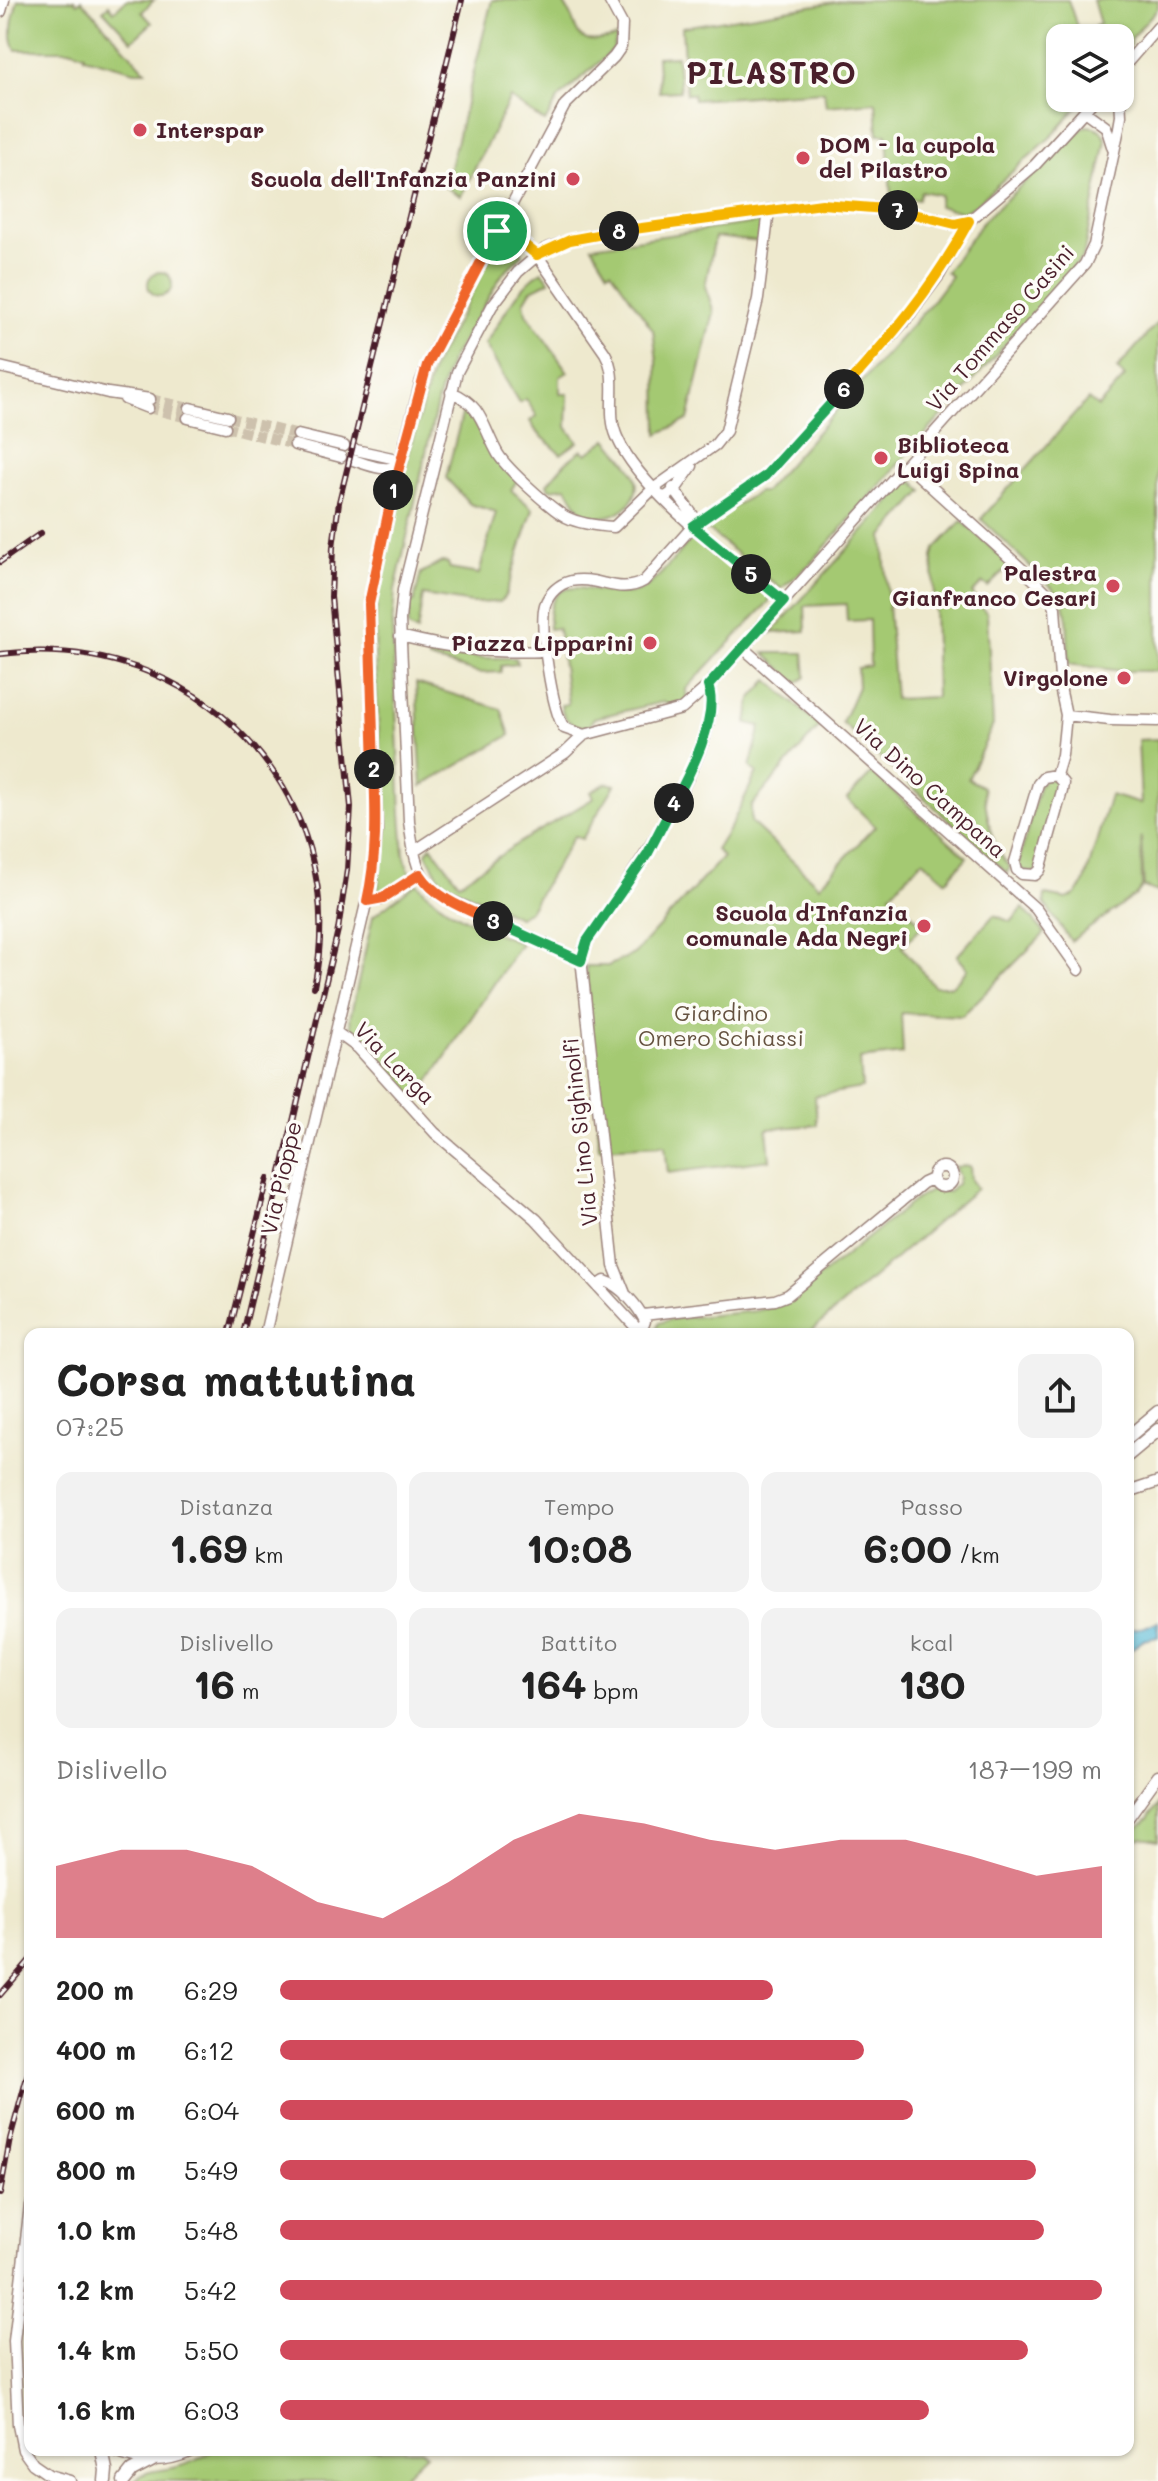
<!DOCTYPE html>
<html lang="it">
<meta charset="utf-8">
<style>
body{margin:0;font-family:Mali,sans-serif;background:#f2f2f2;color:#222;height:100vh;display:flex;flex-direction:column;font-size:30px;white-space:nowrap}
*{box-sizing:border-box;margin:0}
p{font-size:26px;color:#767676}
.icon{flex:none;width:44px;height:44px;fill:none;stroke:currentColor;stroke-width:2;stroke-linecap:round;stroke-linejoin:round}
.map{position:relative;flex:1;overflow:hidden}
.drawer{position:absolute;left:24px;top:1328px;width:1110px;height:1128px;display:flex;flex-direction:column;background:#fff;border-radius:16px;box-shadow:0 2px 6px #0004}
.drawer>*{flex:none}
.tools{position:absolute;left:1046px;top:24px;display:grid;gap:16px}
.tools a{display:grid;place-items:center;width:88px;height:88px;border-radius:16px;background:#fff;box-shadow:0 2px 6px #0004;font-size:40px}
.pin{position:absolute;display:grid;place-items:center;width:68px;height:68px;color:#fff;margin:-34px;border:4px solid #fff;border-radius:50%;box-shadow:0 2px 8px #0007}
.km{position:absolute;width:40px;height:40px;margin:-20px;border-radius:50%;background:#222;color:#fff;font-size:22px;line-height:40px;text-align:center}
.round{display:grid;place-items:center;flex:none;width:84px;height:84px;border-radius:16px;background:#f2f2f2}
.overview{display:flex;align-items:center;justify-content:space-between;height:136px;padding:0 32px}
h1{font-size:44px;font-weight:800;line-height:60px}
.stats{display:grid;grid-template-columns:repeat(3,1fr);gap:12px;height:136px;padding:8px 32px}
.stats div{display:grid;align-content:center;border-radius:16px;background:#f2f2f2;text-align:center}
.stats b{font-size:40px;font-weight:800}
.stats small{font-size:22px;font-weight:400}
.stats p{font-size:22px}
.chart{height:224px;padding:16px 32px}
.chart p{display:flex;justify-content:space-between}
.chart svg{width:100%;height:144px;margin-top:8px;fill:#d1495b;opacity:.7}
ul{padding:0 32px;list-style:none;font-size:26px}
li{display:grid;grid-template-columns:128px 96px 1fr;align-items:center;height:60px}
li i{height:20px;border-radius:10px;background:#d1495b}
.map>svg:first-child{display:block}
</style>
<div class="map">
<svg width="1158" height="2481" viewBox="0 0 1158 2481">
<rect width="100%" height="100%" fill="#fdfcf7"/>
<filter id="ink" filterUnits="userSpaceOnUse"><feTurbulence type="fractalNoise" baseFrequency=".0125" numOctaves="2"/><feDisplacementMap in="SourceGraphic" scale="16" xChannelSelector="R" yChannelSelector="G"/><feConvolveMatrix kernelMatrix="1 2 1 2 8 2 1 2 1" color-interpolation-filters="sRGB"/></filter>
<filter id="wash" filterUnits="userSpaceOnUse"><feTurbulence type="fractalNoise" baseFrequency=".006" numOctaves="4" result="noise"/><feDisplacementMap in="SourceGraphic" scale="32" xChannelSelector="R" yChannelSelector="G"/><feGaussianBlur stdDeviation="1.8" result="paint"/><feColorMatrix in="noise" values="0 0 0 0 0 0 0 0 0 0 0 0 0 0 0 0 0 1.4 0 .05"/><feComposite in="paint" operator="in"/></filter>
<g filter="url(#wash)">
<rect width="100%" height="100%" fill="#eee9ce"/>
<path fill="#a4c972" stroke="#77744e" stroke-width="2" d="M18 0H74L77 3 81 0 146 71H135L84 57V54L73 50H16C8 35 13 16 18 0Z
M126 0H154L142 12 152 23 132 41 103 10 109 5 114 11Z
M492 0H561C585 29 565 49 617 37L613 50 559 98 545 122 510 98 461 196 445 187Z
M847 0H1068L1078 29H1085L1087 38H1060V98H1085L1053 135 975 205 964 212 938 206 940 195 921 191 918 200 891 196 887 134H878L876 102 826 106 824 91 694 100 693 94H686L682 27Z
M1093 0H1158V8L1130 39V45L1120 57V38H1097L1095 26 1100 24Z
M677 56 680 91 659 92 657 57Z
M1085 126C1097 126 1102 129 1106 140L1083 257 810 564 781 589 704 527 705 524 758 492H764L927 308 951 276 946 272 984 220Z
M761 222 759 242 715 237 705 286 714 312 688 420 658 434 657 361 653 330 611 270 608 272 592 246Z
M507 244 521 249 522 255 503 273 450 362 438 399 395 590 392 626 401 813 404 854 410 874 383 894 380 893 378 890 383 815 375 657 376 614 379 579 402 477 433 367 494 250Z
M542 271 550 281 531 290 524 302 526 313 568 372 560 377V394H568L567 427 578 442 561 454 536 431 530 421 537 416 526 399 519 403 485 344C502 319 516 288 542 271Z
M148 284a12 12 0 1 1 24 0a12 12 0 1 1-24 0Z
M1158 322V671H1122L1069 664 1067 614 1058 593 981 519 1088 399 1098 407 1125 377 1117 369Z
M464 407 468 408 496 457 518 479 511 490 533 509 505 596 500 602 472 603 423 595 417 632 408 627 409 602H414L421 573 442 562 448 563 450 569 479 574 496 512 470 504 446 478Z
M607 439C616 450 633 466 636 480 642 506 605 526 584 513 577 508 571 494 567 487L549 489 547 484 565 463 582 450 587 454Z
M911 479 923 491 883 536 895 699 936 697 933 557 935 549 962 521 1010 565 988 587 983 583 972 593 987 614 993 725 968 779 983 787C988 817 989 844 1010 867L1007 873 842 723 858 687 857 668 870 666 869 620 847 621 846 604 805 606 806 631 771 633Z
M693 537H697L770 597 769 602 686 689 687 700 673 707 663 702 594 718 588 727C573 727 562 720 561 705L568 704 558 628 549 629C546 556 606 606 639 591 657 583 679 552 693 537Z
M432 648 478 658H516L517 664 501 666V672L479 673 429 659Z
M764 653H804L806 677 797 683Z
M768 680 820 726 751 806V822L819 886 875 826 847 799 872 773 967 857 946 881 923 860 890 894 923 925 902 947 934 986H952L968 969 957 956 994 915 1011 922 1023 908 1045 933 962 1016 901 1013 903 1054 860 1059 862 1088 815 1096 817 1125 767 1129 770 1160 668 1173 665 1145 599 1148 586 966H608L634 954 723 857 716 850 731 826 757 772 750 767 761 726 747 723 751 699Z
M416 683 501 709 510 735 422 786Z
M1158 739V892L1144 887 1141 836 1142 887 1136 895 1071 941 1044 903 1045 895 1067 899 1076 894 1084 884 1110 795 1141 804 1138 740Z
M1045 779H1055L1059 783 1038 868 1033 873 1020 869 1019 861 1040 784Z
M606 783 615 785 582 839 574 836 529 911 519 917 455 888 440 879 426 853 431 846 459 883 520 842 594 798 591 792Z
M417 883C446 915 483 927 521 943L416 1101 352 1030 350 1018 373 916Z
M970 1166 971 1180 977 1188 808 1334H653L659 1323 672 1319 756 1311 787 1303 916 1199 932 1190 948 1192 957 1184 959 1177 955 1167Z
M1158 1805V1840L1142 1837 1128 1841V1836L1148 1819Z
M213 2450H422L426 2454 398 2481H134C147 2468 161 2472 177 2467 190 2464 202 2458 213 2450Z"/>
<path fill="#56bad5" stroke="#506c80" stroke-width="2" d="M1158 1621V1637L1144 1640 1128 1651V1630L1145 1627Z"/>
</g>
<g filter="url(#ink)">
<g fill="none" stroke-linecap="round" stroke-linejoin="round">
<path stroke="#cdc1ad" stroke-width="10" stroke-dasharray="10 5" stroke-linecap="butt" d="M150 399 190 408
M148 408 188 418
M228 417 298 435
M225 427 295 445"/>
<g stroke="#9c847c" stroke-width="13">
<path id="minor" d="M1120 71 1158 27
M1084 111 1106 127 1113 149
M497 231 521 242 537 255 605 353C620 379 605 410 617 437 642 495 735 560 784 601
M0 367 108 393 150 399
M451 392C482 404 483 428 498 454 507 469 550 508 566 517 580 524 598 526 614 527L653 489 715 445 726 431 758 299 769 210
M125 399 148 408
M190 408 228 417
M188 418 225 427
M298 435 344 446
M295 445 341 457
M356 450 392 458 399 466
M353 460C369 465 383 472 399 466
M907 465 1033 579 1051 597 1055 608 1061 692 1066 715 1062 755 1056 775 1063 783 1062 791 1040 870 1035 875 1022 874 1017 870 1015 862 1038 784 1044 777 1056 775
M673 488 698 522
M661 496 666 497 675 490 692 466
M400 636C456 650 490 653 547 651
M742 647 1036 909 1079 970
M1066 715 1110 720 1158 721
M584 735 564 728C552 709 539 627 545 605 549 593 559 584 571 581 597 575 619 596 644 581L693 526 765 476 904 322 940 274 969 221 1035 165 1096 98
M413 852 565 753 584 735 682 709 708 686 1085 264 1094 245 1118 133 1121 116 1120 95
M367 901 383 898 420 874
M581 961 441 896C415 878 413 850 409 821L400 620 403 590 457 372 492 306 518 272 545 249 570 240 611 232 822 204 901 211 955 224 969 221
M336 1032 358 1048 435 1133 536 1219 642 1334
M933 1177a10 10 0 1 1 20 0a10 10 0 1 1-20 0Z
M599 1285 605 1281C621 1286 638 1306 645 1321L641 1332
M626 1296 614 1266 581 958 587 941C619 894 730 740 708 686
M643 1315 775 1300 788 1295 923 1183 932 1179
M265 1334 372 878 377 830 369 604 399 466 421 381 434 350 565 105 614 57 621 47 622 24 609 0
M1128 1492 1158 1482
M1128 1818 1158 1776
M30 2205 14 2341 18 2425 23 2450 33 2464 49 2475 70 2481"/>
</g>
<g stroke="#9c847c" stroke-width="15">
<path id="major" d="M0 11 3 0
M1128 1437 1158 1412
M1128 1455 1158 1430
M102 2450 106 2470 105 2481
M114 2450C140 2462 166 2462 192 2450
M124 2481 132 2471 153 2460"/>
</g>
<use href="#minor" stroke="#fff" stroke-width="10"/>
<use href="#major" stroke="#fff" stroke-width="12"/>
<g stroke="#4a1f2b" stroke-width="6">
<path id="rail" d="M0 562 41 533
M0 654C196 629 354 791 314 987
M229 1334 268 1178
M243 1334 338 930 347 870 351 807 331 597 333 547 339 502 462 0
M0 1995 30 1960
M0 2194 10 2139 30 2066"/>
</g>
<use href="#rail" stroke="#fdfcf7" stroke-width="3" stroke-dasharray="9" stroke-linecap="butt"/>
</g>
</g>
<g fill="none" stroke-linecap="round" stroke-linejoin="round" filter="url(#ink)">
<g stroke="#fff" stroke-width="16">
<path id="split-1" d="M393 490 427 365 497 231"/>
</g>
<g stroke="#fff" stroke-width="16">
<path id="split-2" d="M374 769 369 604 393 490"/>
</g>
<g stroke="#fff" stroke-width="16">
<path id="split-3" d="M374 769C376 814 377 857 367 901L383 898 420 874C437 900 466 909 493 921"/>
</g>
<g stroke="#fff" stroke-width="16">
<path id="split-4" d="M493 921 581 961 587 941 648 853 674 803"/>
</g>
<g stroke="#fff" stroke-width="16">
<path id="split-5" d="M674 803C689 775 720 716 708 686L784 601 751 574"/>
</g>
<g stroke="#fff" stroke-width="16">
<path id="split-6" d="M751 574 693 526 765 476 844 389"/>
</g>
<g stroke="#fff" stroke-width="16">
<path id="split-7" d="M844 389C894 333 933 288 969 221L955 224 898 210"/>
</g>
<g stroke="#fff" stroke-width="16">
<path id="split-8" d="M619 231 822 204 898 210"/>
</g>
<g stroke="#fff" stroke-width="16">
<path id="split-9" d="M497 231 521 242 537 255 570 240 619 231"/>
</g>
<use href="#split-1" stroke="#f0652b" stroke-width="10"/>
<use href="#split-2" stroke="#f0652b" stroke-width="10"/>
<use href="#split-3" stroke="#f0652b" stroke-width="10"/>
<use href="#split-4" stroke="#22a559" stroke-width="10"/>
<use href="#split-5" stroke="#22a559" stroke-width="10"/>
<use href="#split-6" stroke="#22a559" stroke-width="10"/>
<use href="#split-7" stroke="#f5b400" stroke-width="10"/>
<use href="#split-8" stroke="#f5b400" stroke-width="10"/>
<use href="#split-9" stroke="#f5b400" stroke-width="10"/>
</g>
<g fill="#d1495b" stroke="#fdfcf7" stroke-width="3">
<circle cx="140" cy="130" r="8"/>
<circle cx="803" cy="158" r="8"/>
<circle cx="573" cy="179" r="8"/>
<circle cx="881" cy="458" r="8"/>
<circle cx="1113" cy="586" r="8"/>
<circle cx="650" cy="643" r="8"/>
<circle cx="1124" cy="678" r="8"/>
<circle cx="924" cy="926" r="8"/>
</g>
<g text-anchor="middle" stroke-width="7" stroke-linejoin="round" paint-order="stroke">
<g font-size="22" font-weight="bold" fill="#4a1f2b" stroke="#fdfcf7" text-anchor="end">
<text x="156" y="138" text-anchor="start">Interspar</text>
<text x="819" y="153" text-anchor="start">DOM - la cupola<tspan x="819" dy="25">del Pilastro</tspan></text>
<text x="557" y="187">Scuola dell'Infanzia Panzini</text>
<text x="897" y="453" text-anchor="start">Biblioteca<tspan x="897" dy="25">Luigi Spina</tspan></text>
<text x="1097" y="581">Palestra<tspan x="1097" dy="25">Gianfranco Cesari</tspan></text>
<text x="634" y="651">Piazza Lipparini</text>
<text x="1108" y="686">Virgolone</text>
<text x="908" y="921">Scuola d'Infanzia<tspan x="908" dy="25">comunale Ada Negri</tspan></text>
</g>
<g font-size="22" fill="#4a1f2b" stroke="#fdfcf7">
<text transform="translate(1000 328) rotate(-49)" y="8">Via Tommaso Casini</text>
<text transform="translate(930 788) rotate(42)" y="8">Via Dino Campana</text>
<text transform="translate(395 1063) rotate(46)" y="8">Via Larga</text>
<text transform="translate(580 1132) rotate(-96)" y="8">Via Lino Sighinolfi</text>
<text transform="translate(281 1178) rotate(-77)" y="8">Via Pioppe</text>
</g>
<g font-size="22" fill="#655240" stroke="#fdfcf7">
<text x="721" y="1021">Giardino<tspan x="721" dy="25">Omero Schiassi</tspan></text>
</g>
<g font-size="30" font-weight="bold" letter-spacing="2" fill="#4a1f2b" stroke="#fdfcf7">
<text x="772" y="84">PILASTRO</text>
</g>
</g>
</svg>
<div class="tools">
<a><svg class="icon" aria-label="layers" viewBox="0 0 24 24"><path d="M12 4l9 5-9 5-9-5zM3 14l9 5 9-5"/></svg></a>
</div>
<div class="pin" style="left:497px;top:231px;background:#1e9e55"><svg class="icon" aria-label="arrive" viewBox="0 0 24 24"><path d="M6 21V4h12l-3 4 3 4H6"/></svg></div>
<b class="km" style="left:393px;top:490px">1</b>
<b class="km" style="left:374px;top:769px">2</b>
<b class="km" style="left:493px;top:921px">3</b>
<b class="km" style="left:674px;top:803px">4</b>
<b class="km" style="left:751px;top:574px">5</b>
<b class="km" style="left:844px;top:389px">6</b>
<b class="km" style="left:898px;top:210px">7</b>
<b class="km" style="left:619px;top:231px">8</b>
<section class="drawer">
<div class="overview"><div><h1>Corsa mattutina</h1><p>07:25</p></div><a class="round"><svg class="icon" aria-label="share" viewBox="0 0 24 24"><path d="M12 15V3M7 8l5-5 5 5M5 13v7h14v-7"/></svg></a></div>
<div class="stats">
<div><p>Distanza</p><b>1.69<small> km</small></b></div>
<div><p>Tempo</p><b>10:08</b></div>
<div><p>Passo</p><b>6:00<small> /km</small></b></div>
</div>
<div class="stats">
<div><p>Dislivello</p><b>16<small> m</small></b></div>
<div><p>Battito</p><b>164<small> bpm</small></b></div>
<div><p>kcal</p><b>130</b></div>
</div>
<div class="chart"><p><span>Dislivello</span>187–199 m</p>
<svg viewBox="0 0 160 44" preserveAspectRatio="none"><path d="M0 44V22L10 17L20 17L30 22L40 33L50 38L60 27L70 14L80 6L90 9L100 14L110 17L120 14L130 14L140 19L150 25L160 22V44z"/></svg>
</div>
<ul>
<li><b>200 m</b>6:29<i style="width:60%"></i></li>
<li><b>400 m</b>6:12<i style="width:71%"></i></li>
<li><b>600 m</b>6:04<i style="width:77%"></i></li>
<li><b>800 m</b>5:49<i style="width:92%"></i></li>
<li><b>1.0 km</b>5:48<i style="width:93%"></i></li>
<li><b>1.2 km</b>5:42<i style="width:100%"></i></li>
<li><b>1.4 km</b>5:50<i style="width:91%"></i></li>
<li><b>1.6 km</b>6:03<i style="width:79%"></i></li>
</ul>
</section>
</div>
